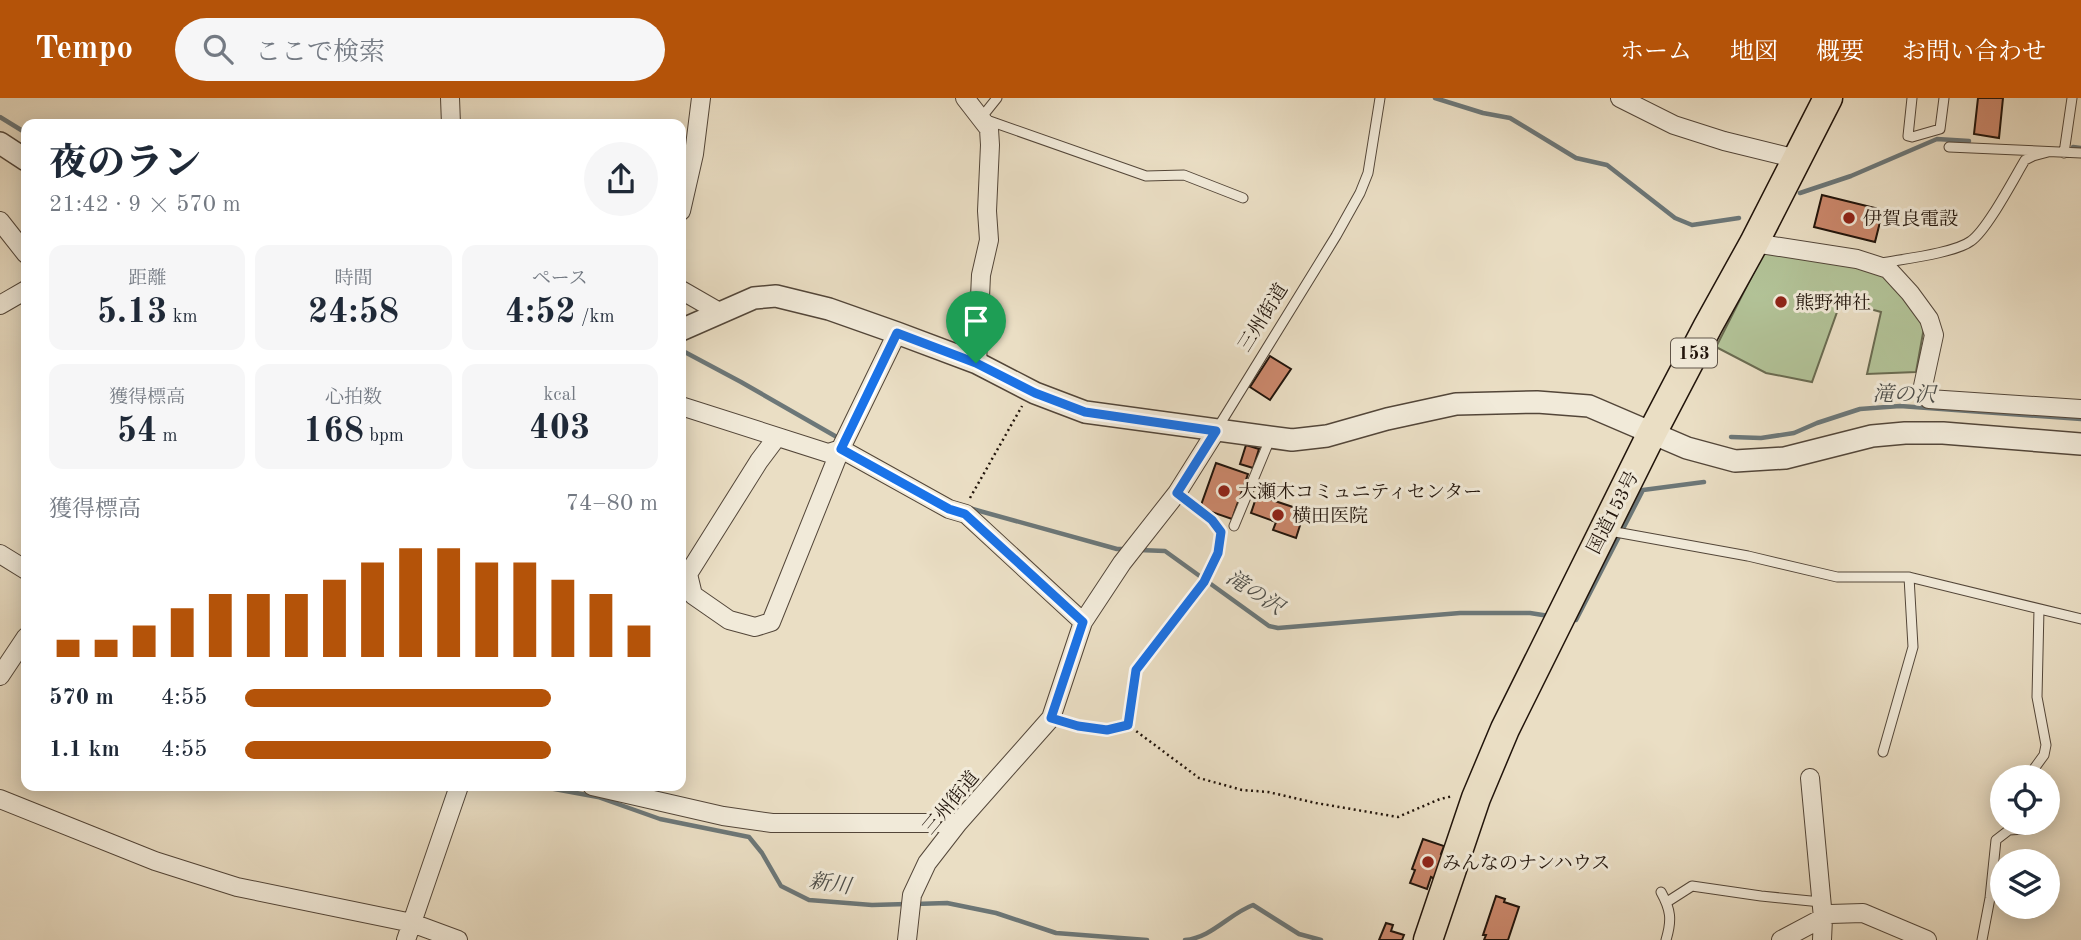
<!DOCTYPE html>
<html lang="ja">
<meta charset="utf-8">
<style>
body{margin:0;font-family:"Old Standard TT","Noto Serif JP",serif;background:#f6f6f7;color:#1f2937;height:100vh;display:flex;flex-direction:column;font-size:26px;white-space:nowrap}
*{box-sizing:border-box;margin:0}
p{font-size:23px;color:#747a83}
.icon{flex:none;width:38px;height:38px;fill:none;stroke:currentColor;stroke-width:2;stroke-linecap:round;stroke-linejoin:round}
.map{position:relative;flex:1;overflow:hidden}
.side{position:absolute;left:21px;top:21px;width:665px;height:672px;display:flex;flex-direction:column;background:#fff;border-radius:14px;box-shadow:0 4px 18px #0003}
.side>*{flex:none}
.fabs{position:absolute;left:1990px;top:667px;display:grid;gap:14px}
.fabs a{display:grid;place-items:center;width:70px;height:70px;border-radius:50%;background:#fff;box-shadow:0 4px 18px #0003;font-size:35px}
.pin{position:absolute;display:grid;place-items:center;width:60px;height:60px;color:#fff;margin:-72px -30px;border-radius:50% 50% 50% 0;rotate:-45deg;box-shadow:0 0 7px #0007}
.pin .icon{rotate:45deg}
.round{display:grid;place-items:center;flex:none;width:74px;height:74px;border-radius:37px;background:#f6f6f7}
.overview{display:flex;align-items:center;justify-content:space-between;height:119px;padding:0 28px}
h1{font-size:38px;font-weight:800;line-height:52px}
.metrics{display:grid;grid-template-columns:repeat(3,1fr);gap:10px;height:119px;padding:7px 28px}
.metrics div{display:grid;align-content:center;border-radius:14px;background:#f6f6f7;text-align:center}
.metrics b{font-size:35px;font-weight:800}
.metrics small{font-size:19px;font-weight:400}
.metrics p{font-size:19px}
.chart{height:196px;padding:14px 28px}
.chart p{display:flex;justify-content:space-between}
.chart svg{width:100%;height:126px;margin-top:7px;stroke:#b45309;stroke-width:6}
ul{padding:0 28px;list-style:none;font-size:23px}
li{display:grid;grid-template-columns:112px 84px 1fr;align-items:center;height:52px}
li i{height:18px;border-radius:9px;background:#b45309}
header{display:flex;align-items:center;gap:42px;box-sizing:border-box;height:98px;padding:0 35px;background:#b45309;color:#fff}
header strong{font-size:33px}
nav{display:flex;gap:38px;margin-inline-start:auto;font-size:24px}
.search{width:490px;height:63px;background:#f6f6f7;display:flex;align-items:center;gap:18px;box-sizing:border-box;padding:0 24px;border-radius:38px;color:#747a83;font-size:26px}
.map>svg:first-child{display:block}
</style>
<header>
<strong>Tempo</strong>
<div class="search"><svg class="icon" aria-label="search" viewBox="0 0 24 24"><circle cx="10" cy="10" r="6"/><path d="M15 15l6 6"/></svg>ここで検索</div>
<nav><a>ホーム</a><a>地図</a><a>概要</a><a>お問い合わせ</a></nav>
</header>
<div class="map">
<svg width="2081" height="842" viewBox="0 0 2081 842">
<rect width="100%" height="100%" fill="#eadec4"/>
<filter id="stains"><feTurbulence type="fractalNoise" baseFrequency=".00286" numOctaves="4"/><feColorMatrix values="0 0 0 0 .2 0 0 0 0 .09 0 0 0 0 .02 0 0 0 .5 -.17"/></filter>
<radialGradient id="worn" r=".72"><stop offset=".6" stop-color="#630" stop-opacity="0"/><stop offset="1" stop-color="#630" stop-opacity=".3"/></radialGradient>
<path fill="#b2c297" stroke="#6a6b51" stroke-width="2" d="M1784 154 1852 167 1885 176 1925 224 1916 274 1867 276 1881 214 1841 203 1812 284 1766 275 1716 249 1763 156Z"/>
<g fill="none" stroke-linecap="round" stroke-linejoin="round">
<path stroke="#6c7778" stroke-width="4.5" d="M1435 0 1483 15 1510 20 1576 60 1607 67 1675 120 1692 127 1739 120
M0 19 26 35
M2073 49 2081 50
M1800 95 1851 78 1937 41 1969 43
M681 252 741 284 842 342
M1731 339 1761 340 1794 335 1817 325 1860 311 1900 308 2081 321
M969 410 1117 451H1127
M1139 452 1165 453 1269 528 1278 530 1460 515H1530L1549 518
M1572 521 1576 522 1643 392 1704 384
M538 688 598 699 660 721 749 739 762 755 781 788 809 802 872 807 907 806
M915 806 947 805 996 815 1056 835 1147 842
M1185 842C1211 840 1229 816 1253 807L1299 836 1321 842"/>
</g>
<path fill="#ca876b" stroke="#21140b" stroke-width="2" d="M1978 0H2003L1999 40 1974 36Z
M1822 97 1883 112 1875 144 1814 129Z
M1270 258 1291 271 1270 302 1250 289Z
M1246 347 1259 351 1253 370 1240 366Z
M1216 365 1248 376 1232 421 1200 410Z
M1257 397 1296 410V416L1303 418 1296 440 1273 432 1276 424 1251 415Z
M1423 741 1444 748 1441 756 1444 757 1435 781 1431 779 1427 791 1410 785 1415 772 1412 771Z
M1496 798 1505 801 1504 804 1519 809 1508 842H1484L1486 837H1483Z
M1386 825 1393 827 1391 833 1404 837 1402 842H1379Z"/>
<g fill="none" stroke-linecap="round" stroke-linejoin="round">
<g stroke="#534639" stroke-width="11">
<path id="service" d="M997 0 981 20 1146 78 1184 77 1243 100
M1912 0 1908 38 1912 39 1940 31 1944 0
M1949 49 2081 55
M2064 55 2072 0
M1882 165C1903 161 1955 155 1971 143 1987 132 2013 82 2025 62L2033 58 2048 54
M1217 331 1336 138 1360 95 1368 75 1380 0
M1234 428 1270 341
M1610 433 1748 458 1837 479H1909L2081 521
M1883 654 1913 549 1909 479
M2028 679 2044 657 2046 647 2037 599 2039 511
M1661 794C1671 812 1672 822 1666 842
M1667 804 1692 788 1761 798 1821 804
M1982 842 1990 800 1996 742 2009 732 2025 731 2024 724"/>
</g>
<g stroke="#534639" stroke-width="20">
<path id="minor" d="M450 0 451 26
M965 0 989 31 990 47 987 113 989 142 981 177 977 265
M1620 0 1674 27 1724 43 1797 61
M681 113 694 56 701 0
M0 123 26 156
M1754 145 1857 161 1888 171 1910 195 1929 221 1934 237 1923 288 1929 301 2081 311
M681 192 721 215
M0 207 26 192
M681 308 828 355 841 351 949 411 966 416 1083 524
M777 339 759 363 688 476 693 497 729 522 755 529 771 524 841 350 897 235
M0 456 26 472
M0 578 26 539
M1810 680 1823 820 1822 842
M592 688 723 718 772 725H958
M0 701 155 763 237 789 412 825 458 842
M406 842 459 688
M907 842 912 797 927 765 958 725 1051 620 1083 524 1122 465 1177 395 1216 333
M1781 842 1830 816 1863 815 1927 842"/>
</g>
<g stroke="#534639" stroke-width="24">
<path id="tertiary" d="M0 45 26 62
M681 232 754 200 776 198 829 211 897 235 977 265 1035 295 1085 314 1292 342 1327 338 1387 321 1456 306 1537 304 1589 308 1687 350 1735 363 1785 360 1872 338 1905 335H1943L2081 346"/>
</g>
<g stroke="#21140b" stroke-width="31">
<path id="trunk" d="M1428 842 1476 700 1505 631 1652 335 1708 228 1754 145 1828 0"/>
</g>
<path stroke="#21140b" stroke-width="2.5" stroke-dasharray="2 3.5" stroke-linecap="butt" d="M970 400 1022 308
M1068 625 1107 632 1128 627 1199 680 1242 692 1268 694 1316 705 1398 719 1440 701 1453 698
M1128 627 1136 571 1204 484 1218 455 1221 434 1212 422 1191 405"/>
<use href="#service" stroke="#f1ead9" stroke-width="9"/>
<use href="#minor" stroke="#f1ead9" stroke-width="18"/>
<use href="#tertiary" stroke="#f1ead9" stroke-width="21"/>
<use href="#trunk" stroke="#eadec4" stroke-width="28"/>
</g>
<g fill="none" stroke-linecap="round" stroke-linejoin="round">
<g stroke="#fff" stroke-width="14">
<path id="route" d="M897 235 976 265 1035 295 1085 314 1216 333 1177 395 1212 422 1221 434 1218 455 1204 484 1136 572 1128 627 1107 632 1078 628 1051 620 1083 524 965 416 949 411 841 351Z"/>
</g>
<use href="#route" stroke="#1a73e8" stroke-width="9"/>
</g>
<g fill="#8f2418" stroke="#f1ead9" stroke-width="2.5">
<circle cx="1849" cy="120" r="7"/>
<circle cx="1781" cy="204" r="7"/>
<circle cx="1224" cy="393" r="7"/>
<circle cx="1278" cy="417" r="7"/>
<circle cx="1428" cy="764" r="7"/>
</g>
<g text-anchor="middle" stroke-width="6" stroke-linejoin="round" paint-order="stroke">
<rect fill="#f1ead9" stroke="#5f5449" stroke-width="2" x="1671" y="240.5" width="46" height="29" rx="5"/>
<g font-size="18" font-weight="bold" fill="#21140b">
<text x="1694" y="261">153</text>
</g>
<g font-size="19" fill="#21140b" stroke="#f1ead9" text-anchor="start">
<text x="1863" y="127">伊賀良電設</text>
<text x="1795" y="211">熊野神社</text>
<text x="1238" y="400">大瀬木コミュニティセンター</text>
<text x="1292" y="424">横田医院</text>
<text x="1442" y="771">みんなのナンハウス</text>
</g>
<g font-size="19" fill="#21140b" stroke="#f1ead9">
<text transform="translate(1262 219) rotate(-58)" y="7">三州街道</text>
<text transform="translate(1612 414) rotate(-63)" y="7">国道153号</text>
<text transform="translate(950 704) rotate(-50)" y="7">三州街道</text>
</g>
<g font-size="21" font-style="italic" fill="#4d4e4a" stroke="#f1ead9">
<text transform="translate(1904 296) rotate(1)" y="7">滝の沢</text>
<text transform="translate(1255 494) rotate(33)" y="7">滝の沢</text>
<text transform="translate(830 785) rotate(9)" y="7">新川</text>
</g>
</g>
<rect width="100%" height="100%" filter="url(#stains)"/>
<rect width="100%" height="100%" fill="url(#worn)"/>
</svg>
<div class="fabs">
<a><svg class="icon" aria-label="locate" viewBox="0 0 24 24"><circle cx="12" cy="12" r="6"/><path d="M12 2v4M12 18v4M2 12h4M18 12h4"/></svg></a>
<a><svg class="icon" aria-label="layers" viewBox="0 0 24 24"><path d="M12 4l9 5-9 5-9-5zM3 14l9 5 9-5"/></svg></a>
</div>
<div class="pin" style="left:976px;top:265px;background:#1e9e55"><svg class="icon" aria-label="arrive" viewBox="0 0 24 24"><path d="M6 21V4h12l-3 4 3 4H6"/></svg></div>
<section class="side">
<div class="overview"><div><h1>夜のラン</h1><p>21:42 · 9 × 570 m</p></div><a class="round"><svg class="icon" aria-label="share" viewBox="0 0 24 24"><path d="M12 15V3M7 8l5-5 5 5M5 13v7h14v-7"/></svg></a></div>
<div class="metrics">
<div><p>距離</p><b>5.13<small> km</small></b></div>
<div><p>時間</p><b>24:58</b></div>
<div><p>ペース</p><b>4:52<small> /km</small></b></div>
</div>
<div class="metrics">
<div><p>獲得標高</p><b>54<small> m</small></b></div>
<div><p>心拍数</p><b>168<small> bpm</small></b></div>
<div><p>kcal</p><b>403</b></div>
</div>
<div class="chart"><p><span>獲得標高</span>74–80 m</p>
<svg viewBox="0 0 160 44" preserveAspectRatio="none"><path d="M5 44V38M15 44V38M25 44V33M35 44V27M45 44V22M55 44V22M65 44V22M75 44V17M85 44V11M95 44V6M105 44V6M115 44V11M125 44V11M135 44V17M145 44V22M155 44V33"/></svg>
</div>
<ul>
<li><b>570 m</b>4:55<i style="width:74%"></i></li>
<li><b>1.1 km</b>4:55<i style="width:74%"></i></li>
</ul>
</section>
</div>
